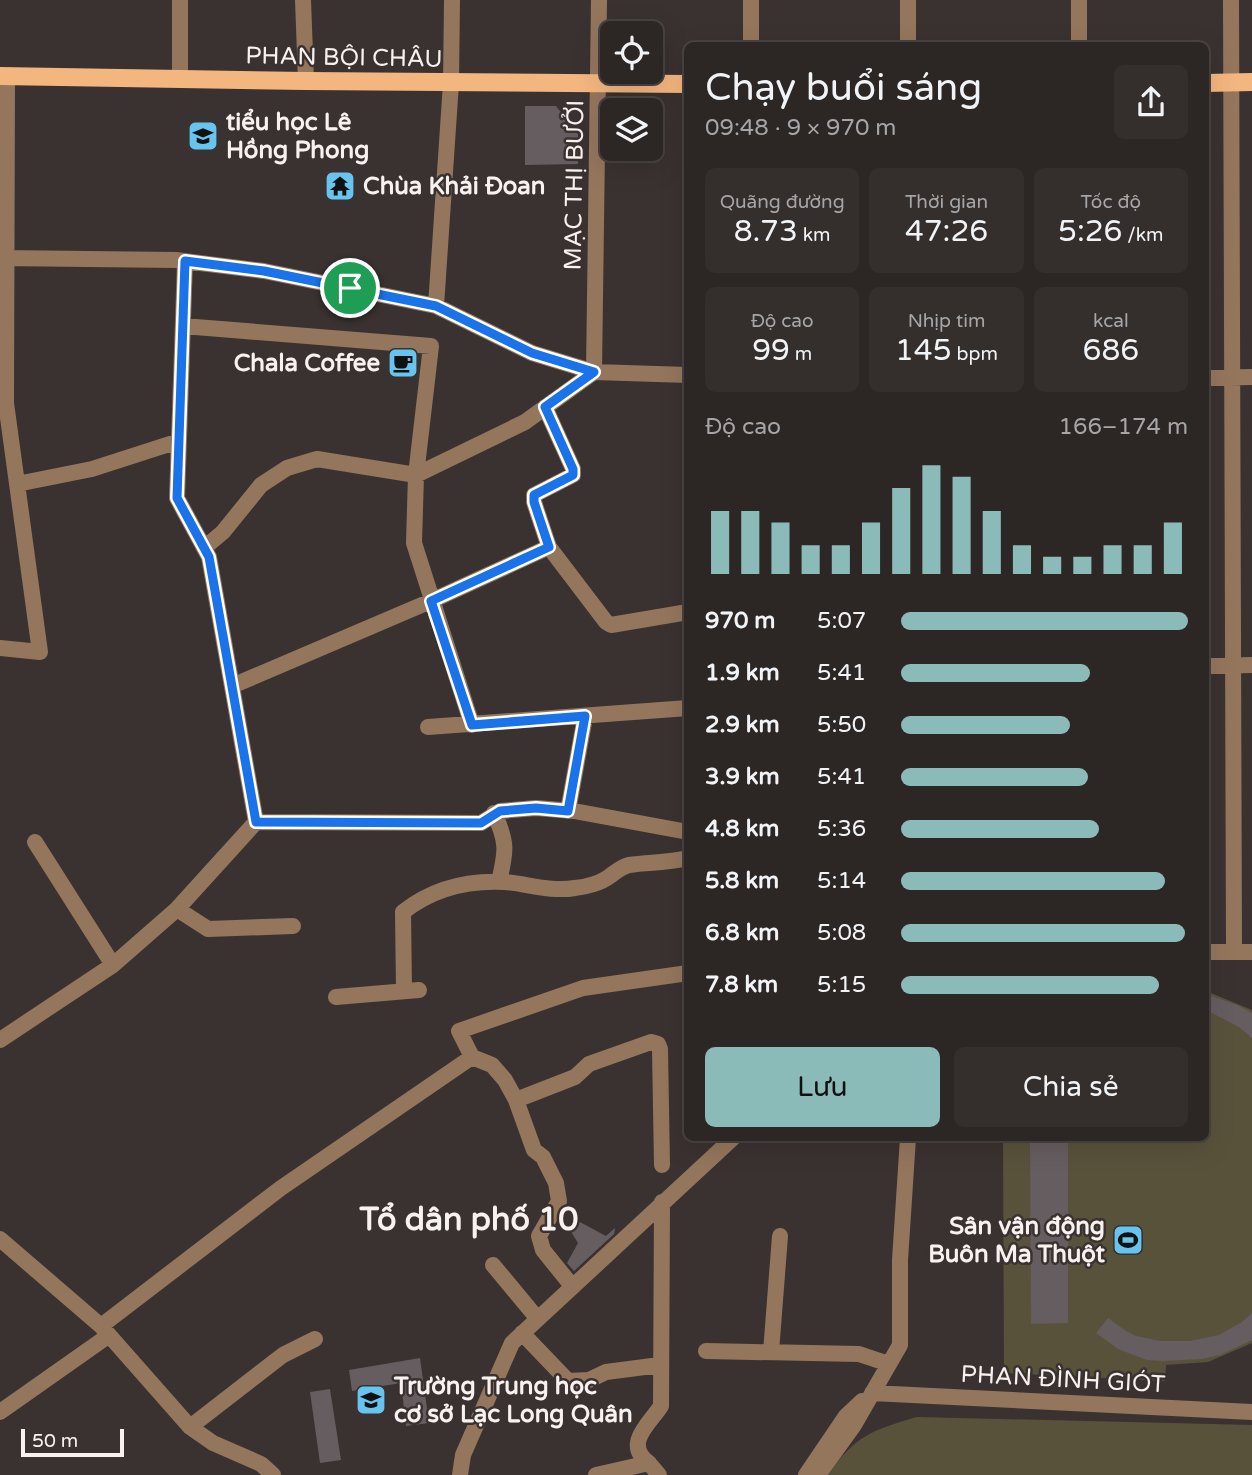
<!DOCTYPE html>
<html lang="vi">
<meta charset="utf-8">
<style>
body{margin:0;font-family:"Varela Round",sans-serif;background:#342e2d;color:#f1f3f6;height:100vh;display:flex;flex-direction:column;font-size:26px;white-space:nowrap}
*{box-sizing:border-box;margin:0}
p{font-size:23px;color:#a6a5a7}
.icon{flex:none;width:38px;height:38px;fill:none;stroke:currentColor;stroke-width:2;stroke-linecap:round;stroke-linejoin:round}
.map{position:relative;flex:1;overflow:hidden}
.details{position:absolute;left:684px;top:42px;width:525px;height:1099px;display:flex;flex-direction:column;background:#2c2625;border-radius:10px;box-shadow:0 7px 28px #0002,0 0 0 2px #484342}
.details>*{flex:none}
.controls{position:absolute;left:600px;top:21px;display:grid;gap:14px}
.controls a{display:grid;place-items:center;width:63px;height:63px;border-radius:10px;background:#2c2625;box-shadow:0 7px 28px #0002,0 0 0 2px #484342;font-size:35px}
.scale{position:absolute;left:21px;bottom:18px;width:103px;box-sizing:border-box;padding-left:7px;border:4px solid #f7f1f0;border-top:0;font-size:19px;line-height:24px;white-space:nowrap;color:#f7f1f0;-webkit-text-stroke:5px #3a3231;paint-order:stroke}
.pin{position:absolute;display:grid;place-items:center;width:60px;height:60px;color:#fff;margin:-30px;border:4px solid #fff;border-radius:50%;box-shadow:0 2px 7px #0007}
.round{display:grid;place-items:center;flex:none;width:74px;height:74px;border-radius:10px;background:#342e2d}
.overview{display:flex;align-items:center;justify-content:space-between;height:119px;padding:0 21px}
h1{font-size:38px;font-weight:600;line-height:52px}
.figures{display:grid;grid-template-columns:repeat(3,1fr);gap:10px;height:119px;padding:7px 21px}
.figures div{display:grid;align-content:center;border-radius:10px;background:#342e2d;text-align:center}
.figures b{font-size:30px;font-weight:600}
.figures small{font-size:19px;font-weight:400}
.figures p{font-size:19px}
.chart{height:196px;padding:14px 21px}
.chart p{display:flex;justify-content:space-between}
.chart svg{width:100%;height:126px;margin-top:7px;stroke:#8bbbb9;stroke-width:6}
.button{display:flex;gap:14px;margin-top:auto;padding:14px 21px}
.button a{flex:1;height:80px;border-radius:10px;background:#8bbbb9;color:#111;font-size:28px;font-weight:600;line-height:80px;text-align:center}
.button a+a{background:#342e2d;color:#f1f3f6}
ul{padding:0 21px;list-style:none;font-size:23px}
li{display:grid;grid-template-columns:112px 84px 1fr;align-items:center;height:52px}
li i{height:18px;border-radius:9px;background:#8bbbb9}
.map>svg:first-child{display:block}
</style>
<div class="map">
<svg width="1252" height="1475" viewBox="0 0 1252 1475">
<rect width="100%" height="100%" fill="#3a3231"/>
<path fill="#59523b" d="M1206 991 1252 1010V1343L1208 1362 1166 1365 1165 1381 1004 1373 1003 1138H1206Z
M917 1417 1252 1425V1475H828C855 1435 873 1430 917 1417Z"/>
<path fill="#665d60" d="M525 106H556L578 134V164L525 165Z
M1206 994 1237 1005 1252 1013V1038L1239 1027 1206 1010Z
M1030 1138H1068V1323L1031 1324Z
M578 1221 606 1236 615 1228 614 1234 574 1271 567 1263 578 1243 570 1230Z
M1252 1313V1340L1220 1355 1201 1359 1163 1361 1147 1360 1118 1349 1096 1333 1108 1318 1126 1331 1136 1336 1160 1341H1190L1219 1335 1242 1322Z
M420 1358 429 1423 406 1426 401 1383 352 1391 349 1370Z
M330 1389 341 1460 320 1463 310 1392Z"/>
<g fill="none" stroke-linecap="round" stroke-linejoin="round">
<path stroke="#94765c" stroke-width="16" d="M180 0V79
M303 0 306 81
M908 0V46
M1079 0V46
M1231 0 1234 952
M751 46V0
M0 258 176 260 264 271 436 306 532 353 594 372 688 375
M185 261 177 498 209 557 256 822
M436 306 451 83 452 0
M183 326 431 346 416 475 414 543 472 725
M1206 378 1252 377
M545 407 573 469V475L534 495V502L549 547 606 622 611 625 688 612
M416 475 525 422 594 372 599 0
M17 484 92 469 179 441
M204 548 223 532 261 485 287 468 317 459 416 475
M0 648 40 652 6 403 7 76
M1206 666 1252 665
M232 686 431 601 549 547
M428 727 688 708
M568 811 585 717
M494 813C508 843 506 851 499 882
M35 842 113 965
M177 909 208 929 293 926
M1206 952H1252
M404 991 403 912C432 889 468 880 505 882 528 884 551 892 575 888 586 887 601 883 610 876 617 871 621 867 629 865 649 862 668 863 688 858
M336 997 419 990
M0 1040 113 965 177 909 256 822 481 823 500 811 536 808 574 811 688 832
M472 1057 492 1065 505 1080 516 1100 534 1150 543 1157 556 1183 559 1201 539 1236 543 1250 572 1286
M472 1057 459 1031 583 988 688 973
M516 1100 575 1077 589 1064 651 1042 658 1044 660 1049 662 1165
M0 1239 101 1326 190 1427 213 1443 261 1464 273 1475
M493 1265 537 1318
M101 1326 281 1188 472 1057
M522 1333 568 1381 589 1380 606 1372 660 1365
M706 1351 859 1354 889 1364
M771 1352 780 1236
M872 1393 1252 1412
M0 1412 108 1336
M190 1427 283 1355 315 1339
M649 1463C622 1444 651 1422 661 1406L662 1202
M460 1475 463 1455 512 1343 733 1138
M596 1475 649 1463 659 1475
M806 1475 846 1416 862 1401
M818 1475 854 1425 900 1345V1260L908 1138"/>
<path stroke="#f4b67f" stroke-width="18" d="M0 76 306 81 688 84
M1206 83 1252 82"/>
</g>
<g fill="none" stroke-linecap="round" stroke-linejoin="round">
<g stroke="#fff" stroke-width="14">
<path id="route" d="M185 261 264 271 436 306 532 353 594 372 545 407 573 469V475L534 495V502L549 547 431 601 472 725 585 716 568 811 536 808 500 811 481 823 256 822 209 557 177 498Z"/>
</g>
<use href="#route" stroke="#1a73e8" stroke-width="9"/>
</g>
<defs>
<g id="school-square" transform="scale(1.575)"><rect x="-9" y="-9" width="18" height="18" rx="4" fill="#66c4ef" stroke="#3a3231"/><path d="M0-5L7-2L0 1L-7-2ZM-4 1L0 2.5L4 1V4Q0 6-4 4Z" fill="#111"/></g>
<g id="temple-square" transform="scale(1.575)"><rect x="-9" y="-9" width="18" height="18" rx="4" fill="#66c4ef" stroke="#3a3231"/><path d="M0-6L5-2H3V0L6.5 2.5H4V6H1.5V3h-3V6H-4V2.5H-6.5L-3 0V-2H-5Z" fill="#111"/></g>
<g id="cafe-square" transform="scale(1.575)"><rect x="-9" y="-9" width="18" height="18" rx="4" fill="#66c4ef" stroke="#3a3231"/><path d="M-5.5-4.5H6V0H3Q3 3.5 0 3.5H-2.5Q-5.5 3.5-5.5 0ZM3-3.2v2h1.7v-2ZM-6 4.5H4V6H-6Z" fill="#111"/></g>
<g id="stadium-square" transform="scale(1.575)"><rect x="-9" y="-9" width="18" height="18" rx="4" fill="#66c4ef" stroke="#3a3231"/><path d="M0-5a6.5 5 0 1 0 0 10a6.5 5 0 1 0 0-10ZM-3.5-1.8h7v3.6h-7Z" fill="#111"/></g>
</defs>
<g fill-rule="evenodd">
<use href="#school-square" x="203" y="136"/>
<use href="#temple-square" x="340" y="186"/>
<use href="#cafe-square" x="403" y="363"/>
<use href="#stadium-square" x="1128" y="1240"/>
<use href="#school-square" x="371" y="1400"/>
</g>
<g text-anchor="middle" stroke-width="5" stroke-linejoin="round" paint-order="stroke">
<g font-size="24" fill="#f7f1f0" stroke="#3a3231">
<text transform="translate(344 57) rotate(1)" y="8">PHAN BỘI CHÂU</text>
<text transform="translate(574 185) rotate(-89)" y="8">MẠC THỊ BƯỞI</text>
<text transform="translate(1063 1379) rotate(3)" y="8">PHAN ĐÌNH GIÓT</text>
</g>
<g font-size="24" font-weight="bold" fill="#f7f1f0" stroke="#3a3231" text-anchor="start">
<text x="226" y="130">tiểu học Lê<tspan x="226" dy="28">Hồng Phong</tspan></text>
<text x="363" y="194">Chùa Khải Đoan</text>
<text x="380" y="371" text-anchor="end">Chala Coffee</text>
<text x="1105" y="1234" text-anchor="end">Sân vận động<tspan x="1105" dy="28">Buôn Ma Thuột</tspan></text>
<text x="394" y="1394">Trường Trung học<tspan x="394" dy="28">cơ sở Lạc Long Quân</tspan></text>
</g>
<g font-size="32" font-weight="bold" fill="#f7f1f0" stroke="#3a3231">
<text x="469" y="1230">Tổ dân phố 10</text>
</g>
</g>
</svg>
<div class="controls">
<a><svg class="icon" aria-label="locate" viewBox="0 0 24 24"><circle cx="12" cy="12" r="6"/><path d="M12 2v4M12 18v4M2 12h4M18 12h4"/></svg></a>
<a><svg class="icon" aria-label="layers" viewBox="0 0 24 24"><path d="M12 4l9 5-9 5-9-5zM3 14l9 5 9-5"/></svg></a>
</div>
<div class="scale">50 m</div>
<div class="pin" style="left:350px;top:288px;background:#1e9e55"><svg class="icon" aria-label="arrive" viewBox="0 0 24 24"><path d="M6 21V4h12l-3 4 3 4H6"/></svg></div>
<section class="details">
<div class="overview"><div><h1>Chạy buổi sáng</h1><p>09:48 · 9 × 970 m</p></div><a class="round"><svg class="icon" aria-label="share" viewBox="0 0 24 24"><path d="M12 15V3M7 8l5-5 5 5M5 13v7h14v-7"/></svg></a></div>
<div class="figures">
<div><p>Quãng đường</p><b>8.73<small> km</small></b></div>
<div><p>Thời gian</p><b>47:26</b></div>
<div><p>Tốc độ</p><b>5:26<small> /km</small></b></div>
</div>
<div class="figures">
<div><p>Độ cao</p><b>99<small> m</small></b></div>
<div><p>Nhịp tim</p><b>145<small> bpm</small></b></div>
<div><p>kcal</p><b>686</b></div>
</div>
<div class="chart"><p><span>Độ cao</span>166–174 m</p>
<svg viewBox="0 0 160 44" preserveAspectRatio="none"><path d="M5 44V22M15 44V22M25 44V26M35 44V34M45 44V34M55 44V26M65 44V14M75 44V6M85 44V10M95 44V22M105 44V34M115 44V38M125 44V38M135 44V34M145 44V34M155 44V26"/></svg>
</div>
<ul>
<li><b>970 m</b>5:07<i style="width:100%"></i></li>
<li><b>1.9 km</b>5:41<i style="width:66%"></i></li>
<li><b>2.9 km</b>5:50<i style="width:59%"></i></li>
<li><b>3.9 km</b>5:41<i style="width:65%"></i></li>
<li><b>4.8 km</b>5:36<i style="width:69%"></i></li>
<li><b>5.8 km</b>5:14<i style="width:92%"></i></li>
<li><b>6.8 km</b>5:08<i style="width:99%"></i></li>
<li><b>7.8 km</b>5:15<i style="width:90%"></i></li>
</ul>
<div class="button"><a>Lưu</a><a>Chia sẻ</a></div>
</section>
</div>
